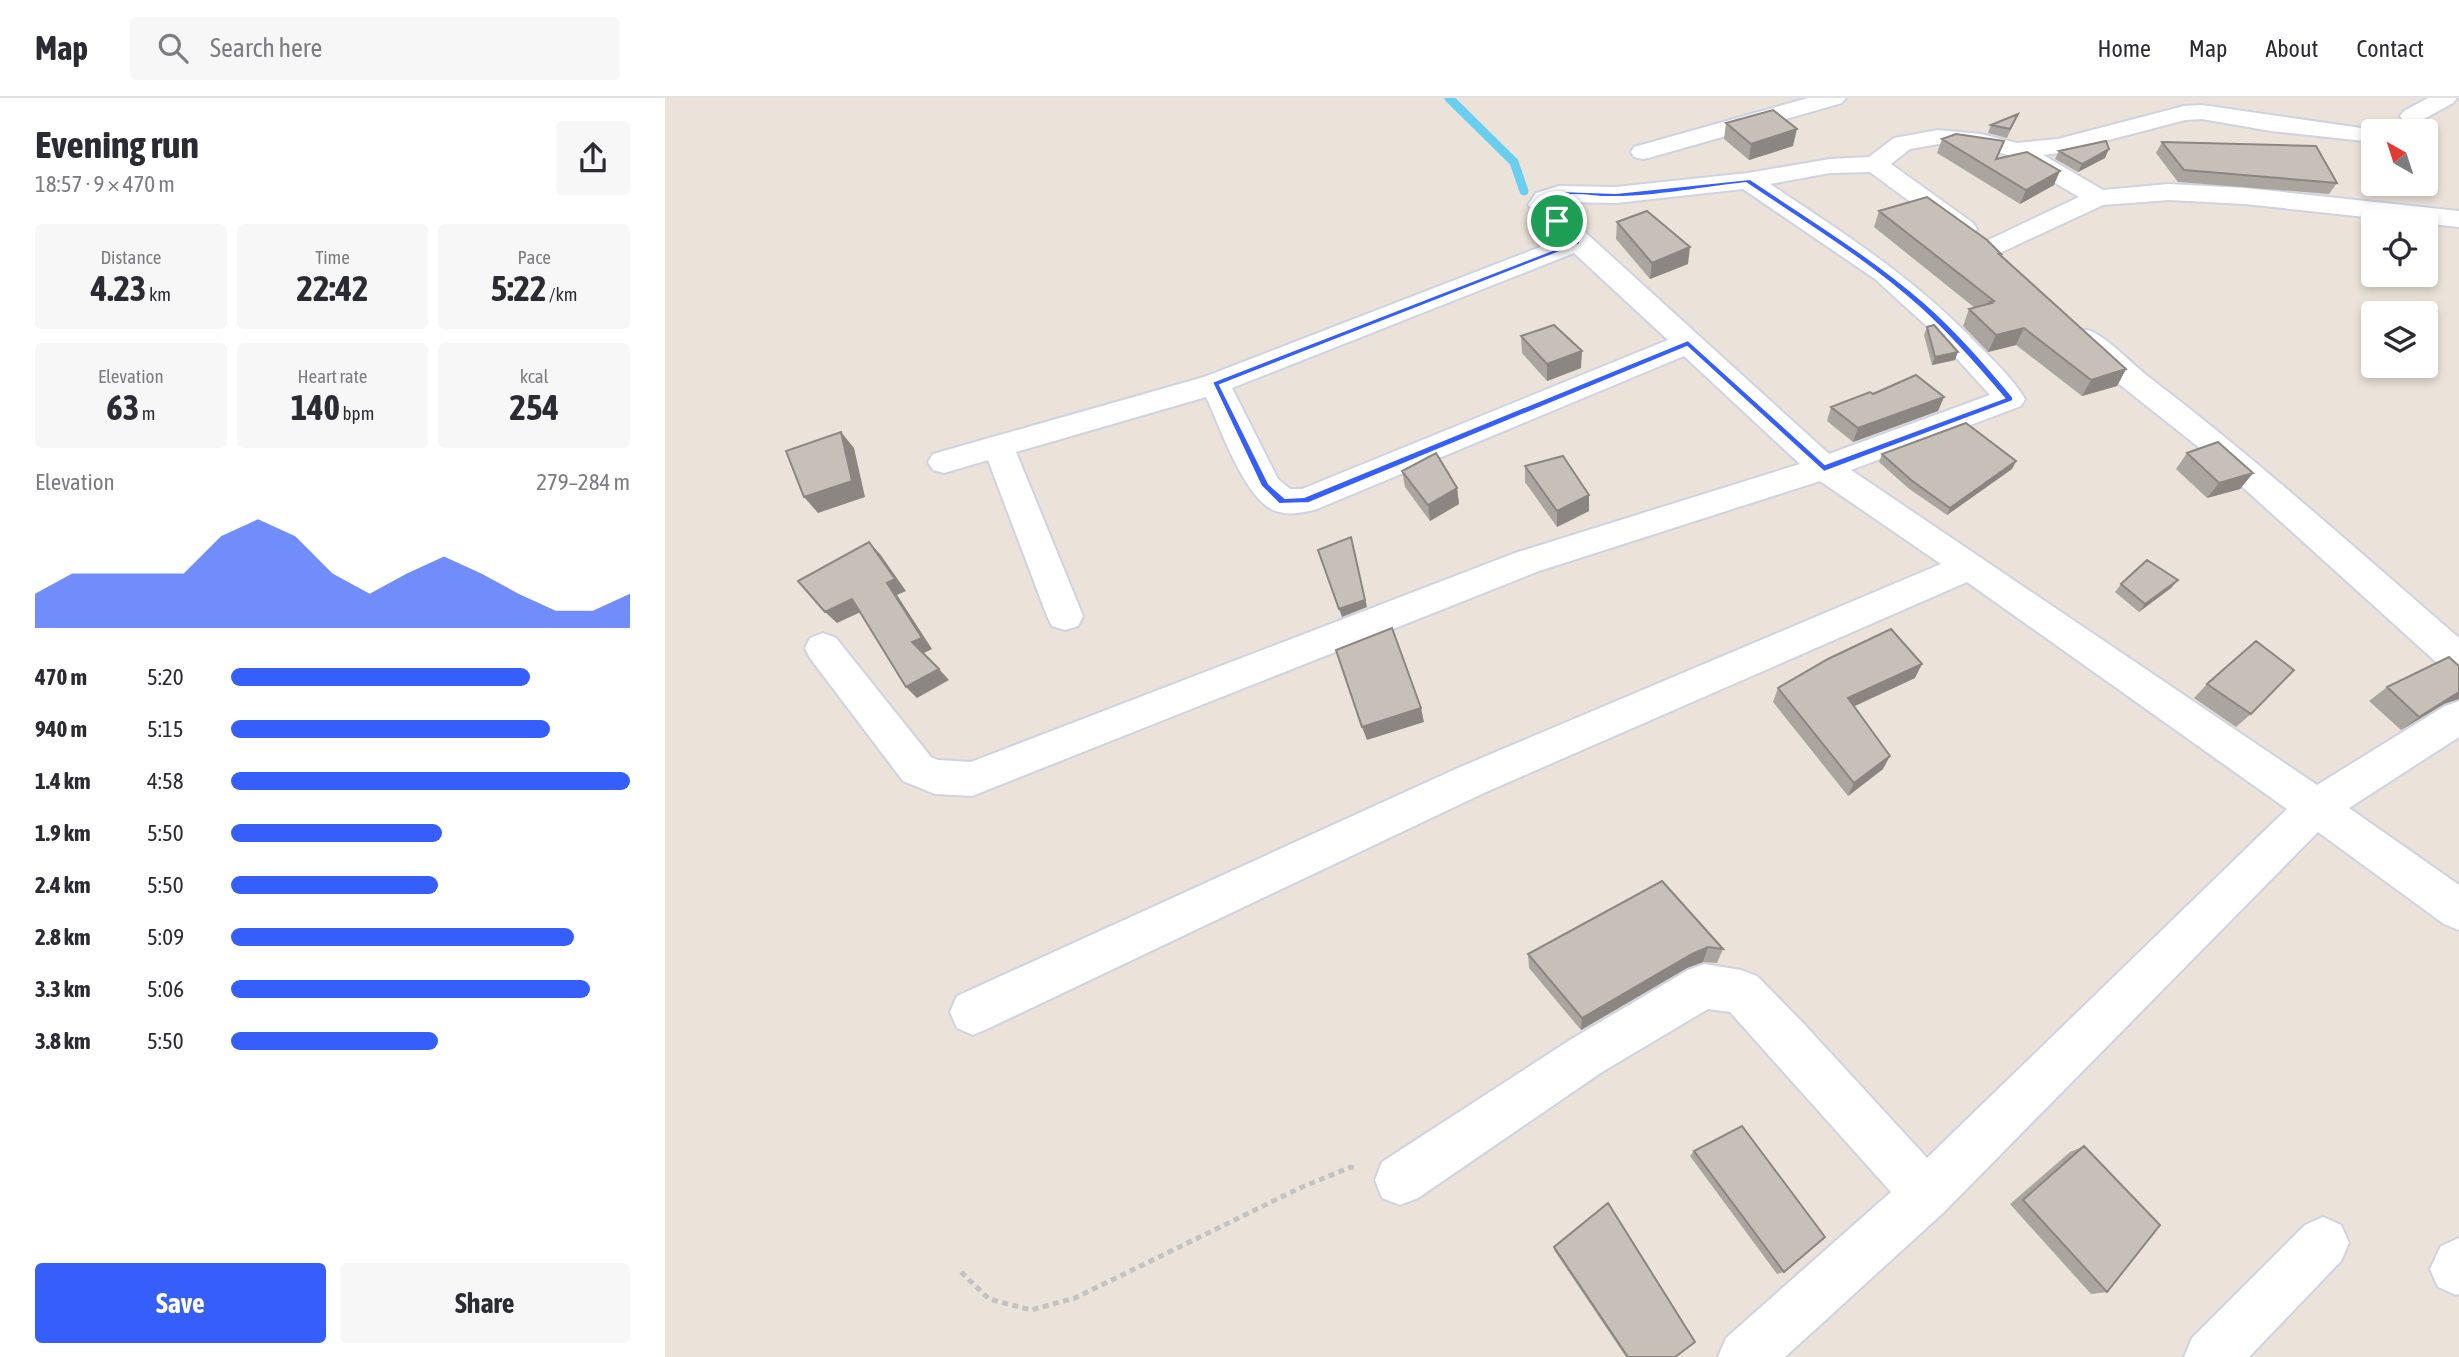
<!DOCTYPE html>
<meta charset="utf-8">
<style>
body{margin:0;font-family:"Asap Condensed",sans-serif;background:#f7f7f7;color:#2b2b33;height:100vh;display:flex;flex-direction:column;font-size:26px;white-space:nowrap}
*{box-sizing:border-box;margin:0}
p{font-size:23px;color:#7c7c81}
.icon{flex:none;width:38px;height:38px;fill:none;stroke:currentColor;stroke-width:2;stroke-linecap:round;stroke-linejoin:round}
.map{position:relative;flex:1;overflow:hidden}
.sheet{display:flex;flex-direction:column;background:#fff;width:665px}
.sheet>*{flex:none}
.needle{width:46px;rotate:321deg}
.tools{position:absolute;left:1696px;top:21px;display:grid;gap:14px}
.tools a{display:grid;place-items:center;width:77px;height:77px;border-radius:7px;background:#fff;box-shadow:0 4px 10px #0003;font-size:35px}
.pin{position:absolute;display:grid;place-items:center;width:60px;height:60px;color:#fff;margin:-30px;border:4px solid #fff;border-radius:50%;box-shadow:0 2px 7px #0007}
.round{display:grid;place-items:center;flex:none;width:74px;height:74px;border-radius:7px;background:#f7f7f7}
.head{display:flex;align-items:center;justify-content:space-between;height:119px;padding:0 35px}
h1{font-size:38px;font-weight:700;line-height:52px}
.figures{display:grid;grid-template-columns:repeat(3,1fr);gap:10px;height:119px;padding:7px 35px}
.figures div{display:grid;align-content:center;border-radius:7px;background:#f7f7f7;text-align:center}
.figures b{font-size:35px;font-weight:700}
.figures small{font-size:19px;font-weight:400}
.figures p{font-size:19px}
.chart{height:196px;padding:14px 35px}
.chart p{display:flex;justify-content:space-between}
.chart svg{width:100%;height:126px;margin-top:7px;fill:#365efb;opacity:.7}
.action{display:flex;gap:14px;margin-top:auto;padding:14px 35px}
.action a{flex:1;height:80px;border-radius:7px;background:#365efb;color:#fff;font-size:28px;font-weight:700;line-height:80px;text-align:center}
.action a+a{background:#f7f7f7;color:#2b2b33}
ul{padding:0 35px;list-style:none;font-size:23px}
li{display:grid;grid-template-columns:112px 84px 1fr;align-items:center;height:52px}
li i{height:18px;border-radius:9px;background:#365efb}
header{display:flex;align-items:center;gap:42px;box-sizing:border-box;height:98px;padding:0 35px;background:#fff;border-bottom:2px solid #e1e1e2}
header strong{font-size:33px}
nav{display:flex;gap:38px;margin-inline-start:auto;font-size:24px}
.search{width:490px;height:63px;background:#f7f7f7;display:flex;align-items:center;gap:18px;box-sizing:border-box;padding:0 24px;border-radius:7px;color:#7c7c81;font-size:26px}
main{display:flex;flex:1;min-height:0}
.map>svg:first-child{display:block}
</style>
<header>
<strong>Map</strong>
<div class="search"><svg class="icon" aria-label="search" viewBox="0 0 24 24"><circle cx="10" cy="10" r="6"/><path d="M15 15l6 6"/></svg>Search here</div>
<nav><a>Home</a><a>Map</a><a>About</a><a>Contact</a></nav>
</header>
<main>
<section class="sheet">
<div class="head"><div><h1>Evening run</h1><p>18:57 · 9 × 470 m</p></div><a class="round"><svg class="icon" aria-label="share" viewBox="0 0 24 24"><path d="M12 15V3M7 8l5-5 5 5M5 13v7h14v-7"/></svg></a></div>
<div class="figures">
<div><p>Distance</p><b>4.23<small> km</small></b></div>
<div><p>Time</p><b>22:42</b></div>
<div><p>Pace</p><b>5:22<small> /km</small></b></div>
</div>
<div class="figures">
<div><p>Elevation</p><b>63<small> m</small></b></div>
<div><p>Heart rate</p><b>140<small> bpm</small></b></div>
<div><p>kcal</p><b>254</b></div>
</div>
<div class="chart"><p><span>Elevation</span>279–284 m</p>
<svg viewBox="0 0 160 44" preserveAspectRatio="none"><path d="M0 44V32L10 25L20 25L30 25L40 25L50 12L60 6L70 12L80 25L90 32L100 25L110 19L120 25L130 32L140 38L150 38L160 32V44z"/></svg>
</div>
<ul>
<li><b>470 m</b>5:20<i style="width:75%"></i></li>
<li><b>940 m</b>5:15<i style="width:80%"></i></li>
<li><b>1.4 km</b>4:58<i style="width:100%"></i></li>
<li><b>1.9 km</b>5:50<i style="width:53%"></i></li>
<li><b>2.4 km</b>5:50<i style="width:52%"></i></li>
<li><b>2.8 km</b>5:09<i style="width:86%"></i></li>
<li><b>3.3 km</b>5:06<i style="width:90%"></i></li>
<li><b>3.8 km</b>5:50<i style="width:52%"></i></li>
</ul>
<div class="action"><a>Save</a><a>Share</a></div>
</section>
<div class="map">
<svg width="1794" height="1259" viewBox="0 0 1794 1259">
<rect width="100%" height="100%" fill="#ebe3d9"/>
<g fill="none" stroke-linecap="round" stroke-linejoin="round">
<path stroke="#6aceef" stroke-width="9" d="M784 0 849 64 859 93"/>
<g stroke="#cfd2e1" stroke-width="4">
<path id="minor" d="M1143 0H1181L1177 5 987 59 978 61 969 59 966 54 969 49Z
M1763 0H1792L1788 5 1755 23H1739L1735 18 1739 13Z
M1537 7 1717 33H1708V44L1606 33 1537 21 1520 22 1394 55 1378 57 1438 92 1504 86 1580 90 1794 113V129L1580 106 1504 102 1438 107 1326 159 1317 157 1313 151 1317 145 1414 99 1343 57 1316 50 1273 46 1245 51 1226 66 1308 125 1312 131 1308 137 1299 139 1290 137 1205 74 1165 75 1105 86C1181 137 1251 181 1314 248 1330 264 1348 281 1360 301L1356 308 1186 372 1652 687 1780 608 1794 603V639L1684 710 1794 787V832L1779 826 1653 734 1279 1114 1120 1259H1053L1061 1240 1226 1094 1065 914 1043 911 937 974 753 1100 735 1107 717 1100 710 1082 717 1064 905 942 1023 872 1039 866 1076 872 1092 878 1139 926 1262 1060 1622 711 1302 484 821 694 324 930 308 937 292 930 285 914 292 898 793 670 1276 466 1155 383 874 473 307 698 270 696 238 683 145 560 140 550 145 540 158 535 171 540 266 659 273 662 306 664 850 455 1135 366 1019 258 652 411C638 415 621 418 608 412 578 398 555 328 541 299L351 354 418 518 413 528 400 532 387 528 382 518 323 362 279 375 268 372 263 364 268 356 539 279 896 141 863 107 871 95 894 88 951 89 1083 75 1165 61 1204 59 1229 40 1273 32 1316 36 1352 45 1393 41 1519 8ZM1078 91 1210 181 1266 232 1325 297 1164 356 889 106 895 104 951 105ZM909 155 1003 242 637 391H625L613 381 567 290Z
M1422 232C1439 236 1465 264 1480 276 1589 359 1691 451 1794 540V577L1781 573 1531 347 1435 271 1408 241 1412 234Z
M1658 1119 1676 1127 1684 1145 1676 1163 1584 1259H1519L1527 1240 1640 1127Z
M1794 1140V1196L1791 1197 1773 1189 1765 1171 1776 1148Z"/>
</g>
<path stroke="#c3c3c3" stroke-width="5" stroke-dasharray="6 4.5" stroke-linecap="butt" d="M296 1174 324 1201 366 1212 410 1200 637 1089 686 1069 692 1071"/>
<use href="#minor" fill="#fff" fill-rule="evenodd"/>
</g>
<path fill="#aaa59f" d="M1353 16 1342 40 1323 35 1326 27Z
M1061 25 1128 48 1084 62 1059 41Z
M1277 41 1333 60 1389 87 1355 106 1272 55Z
M1497 44 1672 85 1664 96 1513 84 1491 55Z
M1394 53 1440 60 1413 74 1390 61Z
M1214 113 1335 158 1461 271 1452 288 1417 298 1351 247 1323 254 1298 228 1304 211 1310 210 1209 129Z
M952 124 1023 166 985 181 951 141Z
M1262 229 1290 262 1267 267 1259 237Z
M856 238 916 270 882 283 857 255Z
M1208 296 1279 299 1273 313 1188 344 1162 323 1166 309Z
M1522 355 1588 375 1575 391 1542 400 1511 371Z
M1217 356 1351 363 1347 371 1282 417 1243 390 1214 364Z
M860 368 924 397V413L892 429 860 384Z
M737 373 792 390 794 406 765 423 740 389Z
M1513 482 1506 490 1474 514 1450 494 1456 486Z
M1250 580 1189 608 1218 671 1183 698 1108 604 1113 590Z
M1542 586 1586 616 1571 629 1529 600Z
M1722 589 1779 606 1736 632 1704 603Z
M997 783 1058 851 1052 865 1038 864 1022 870 916 932 864 870 863 856Z
M1419 1048 1442 1194 1426 1196 1345 1106 1405 1054Z
M1029 1053 1119 1174 1112 1176 1025 1058Z
M889 1149 1010 1259H961L889 1152Z"/>
<path fill="#8b8682" d="M1132 31 1128 48 1084 62 1086 46Z
M1444 51 1440 60 1413 74 1417 66Z
M1395 73 1389 87 1355 106 1361 92Z
M1025 149 1023 166 985 181 987 165Z
M1359 230 1351 247 1323 254 1331 237Z
M917 253 916 270 882 283V266Z
M1293 254 1290 262 1267 267 1270 259Z
M1461 271 1452 288 1417 298 1426 282Z
M1279 299 1273 313 1188 344 1193 330Z
M176 334 189 350 200 399 153 415 139 399Z
M1351 363 1347 371 1282 417 1285 410Z
M1588 375 1575 391 1542 400 1554 385Z
M792 390 794 406 765 423 763 407Z
M924 397V413L892 429V413Z
M686 439 702 509 677 519 674 511Z
M204 444 215 456 241 493 232 497 267 551 257 556 247 544Z
M1513 482 1506 490 1474 514 1480 506Z
M187 501 198 513 172 525 160 514Z
M1257 566 1250 580 1177 614 1183 600Z
M274 571 284 582 252 600 241 589Z
M1794 594V601L1779 606 1736 632 1754 619Z
M756 610 759 624 702 642 697 629Z
M1225 658 1218 671 1183 698 1189 685Z
M1043 849 1038 864 1022 870 916 932 917 920 1027 856Z"/>
<path fill="#c6c0b9" stroke="#8b8682" stroke-width="2" d="M1108 12 1132 31 1086 46 1061 25Z
M1353 16 1345 31 1326 27Z
M1291 36 1339 43 1331 61 1362 54 1395 73 1361 92 1277 41Z
M1441 43 1444 51 1417 66 1394 53Z
M1497 44 1651 48 1672 85 1519 72Z
M1262 99 1322 142 1336 156H1334L1461 271 1426 282 1359 230 1331 237 1304 211 1327 205 1325 204 1329 203 1214 113Z
M982 113 1025 149 987 165 952 124Z
M889 227 917 253 882 266 856 238Z
M1269 227 1293 254 1270 259 1262 229Z
M1251 277 1279 299 1193 330 1166 309 1205 294 1208 296Z
M1301 325 1351 363 1285 410 1246 382 1217 356Z
M176 334 187 383 139 399 121 353Z
M1553 344 1588 375 1554 385 1522 355Z
M771 355 792 390 763 407 737 373Z
M898 358 924 397 892 413 860 368Z
M686 439 700 502 674 511 653 452Z
M204 444 230 481 222 485 257 540 247 544 274 571 241 589 187 501 160 514 133 483Z
M1482 462 1513 482 1480 506 1456 486Z
M727 530 756 610 697 629 671 552Z
M1226 531 1257 566 1183 600 1225 658 1189 685 1113 590 1163 561Z
M1591 543 1629 572 1586 616 1542 586Z
M1784 559 1794 568V594L1754 619 1722 589Z
M997 783 1058 851 1043 849 1027 856 917 920 863 856Z
M1077 1028 1160 1139 1119 1174 1029 1053Z
M1419 1048 1495 1127 1442 1194 1358 1102Z
M943 1105 1030 1244 1010 1259H963L889 1149Z"/>
<path fill="#365efb" stroke="#fff" stroke-width="2" fill-rule="evenodd" d="M1085 81C1145 121 1206 158 1260 205 1293 234 1320 266 1348 299V303L1159 374 1022 249 644 405 614 406 596 388 547 284 908 144 872 107 877 99 894 93 951 95ZM1081 85C1140 125 1202 162 1255 210 1286 238 1312 268 1339 300L1160 366 1023 242 639 399 620 400 604 386 555 287 915 146V143L880 107C889 91 925 99 941 99 987 100 1036 90 1081 85Z"/>
</svg>
<div class="tools">
<a><svg class="needle" viewBox="-14 -14 28 28"><path d="M0-13l5 13h-10z" fill="#e53935"/><path d="M0 13l5-13h-10z" fill="#7c7c81"/></svg></a>
<a><svg class="icon" aria-label="locate" viewBox="0 0 24 24"><circle cx="12" cy="12" r="6"/><path d="M12 2v4M12 18v4M2 12h4M18 12h4"/></svg></a>
<a><svg class="icon" aria-label="layers" viewBox="0 0 24 24"><path d="M12 4l9 5-9 5-9-5zM3 14l9 5 9-5"/></svg></a>
</div>
<div class="pin" style="left:892px;top:123px;background:#1e9e55"><svg class="icon" aria-label="arrive" viewBox="0 0 24 24"><path d="M6 21V4h12l-3 4 3 4H6"/></svg></div>
</div>
</main>
